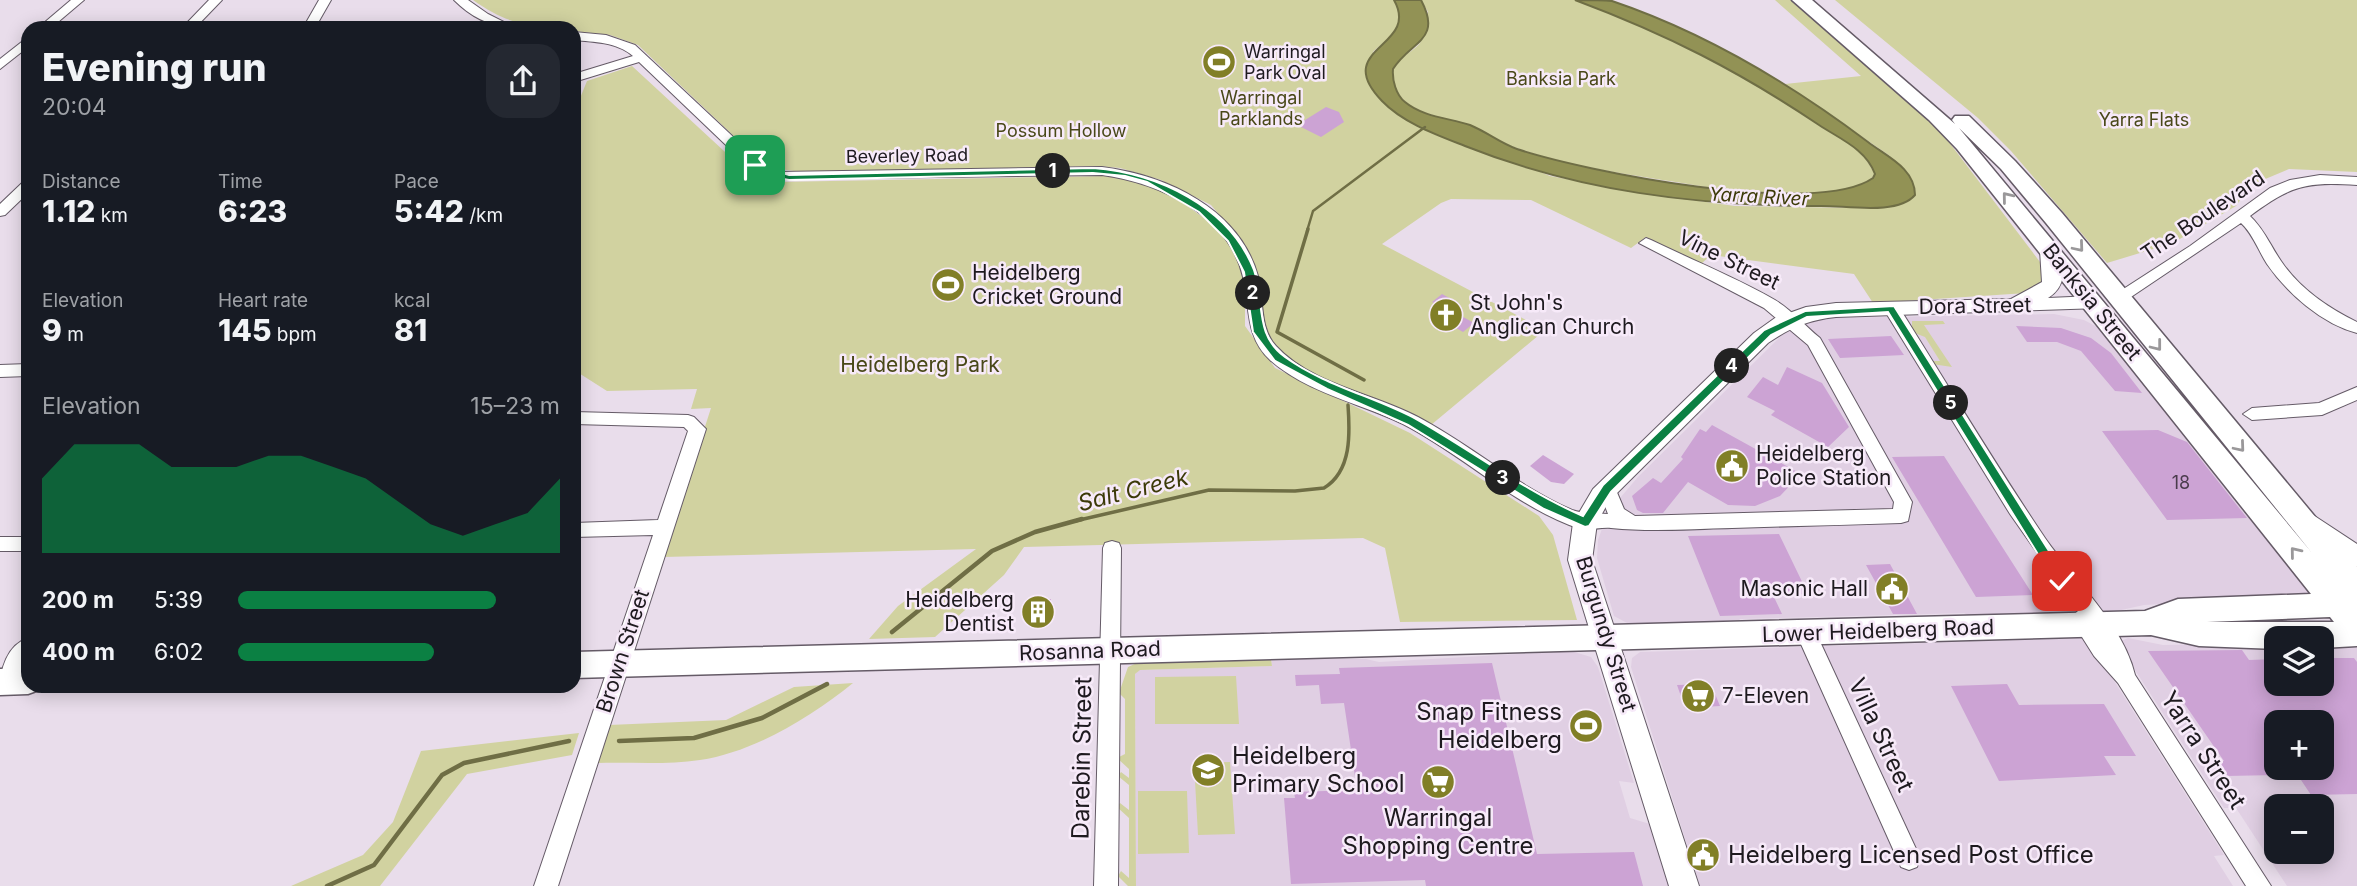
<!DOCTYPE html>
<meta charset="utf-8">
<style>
body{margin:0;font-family:Inter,sans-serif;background:#242831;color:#f1f3f6;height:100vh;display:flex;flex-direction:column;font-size:26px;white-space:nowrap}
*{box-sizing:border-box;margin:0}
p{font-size:23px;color:#9ea1a6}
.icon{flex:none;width:38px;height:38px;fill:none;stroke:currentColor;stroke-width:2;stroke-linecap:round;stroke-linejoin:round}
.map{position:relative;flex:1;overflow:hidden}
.side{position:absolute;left:21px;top:21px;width:560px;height:672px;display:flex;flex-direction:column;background:#171b24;border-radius:21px;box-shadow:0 4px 18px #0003}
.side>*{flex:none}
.fabs{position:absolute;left:2264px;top:626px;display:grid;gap:14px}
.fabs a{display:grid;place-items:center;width:70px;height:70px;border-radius:14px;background:#171b24;box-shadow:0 4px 18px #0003;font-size:35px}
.pin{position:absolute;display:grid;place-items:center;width:60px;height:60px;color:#fff;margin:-30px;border-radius:14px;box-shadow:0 4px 10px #0006}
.km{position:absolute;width:35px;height:35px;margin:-18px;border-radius:50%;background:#222;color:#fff;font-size:19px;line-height:35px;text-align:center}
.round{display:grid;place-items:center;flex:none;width:74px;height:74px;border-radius:21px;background:#242831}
.overview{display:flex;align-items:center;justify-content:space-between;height:119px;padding:0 21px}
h1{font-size:38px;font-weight:800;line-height:52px}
.figures{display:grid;grid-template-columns:repeat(3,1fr);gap:10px;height:119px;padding:7px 21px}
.figures div{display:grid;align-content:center}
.figures b{font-size:30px;font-weight:800}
.figures small{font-size:19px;font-weight:400}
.figures p{font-size:19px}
.chart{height:196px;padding:14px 21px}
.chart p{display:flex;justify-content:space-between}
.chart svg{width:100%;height:126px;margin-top:7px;fill:#0b8043;opacity:.7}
ul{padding:0 21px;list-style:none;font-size:23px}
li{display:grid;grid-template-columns:112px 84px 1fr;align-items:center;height:52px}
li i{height:18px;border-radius:9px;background:#0b8043}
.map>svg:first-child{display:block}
</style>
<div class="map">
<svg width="2357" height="886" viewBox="0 0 2357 886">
<rect width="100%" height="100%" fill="#e9ddeb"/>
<path fill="#e0cfe3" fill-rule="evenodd" d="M2054 314 2084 320 2105 331 2312 593 2310 596 2144 605 2117 611 1971 617 1964 613 1740 619 1737 623 1629 624 1614 616 1597 558 1598 540 1608 512 1638 477 1782 335 1816 319 1833 318Z
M2083 638 2094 649 2224 855 2214 856 2233 886H1700L1631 667 1632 658 1640 652Z
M2128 638 2163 645 2277 643V684H2322V644L2357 648V886H2287L2236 808H2224L2122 650 2119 642ZM2277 723H2322V768H2277ZM2277 807H2322V852H2277Z
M1571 651 1591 657 1598 667 1634 783 1619 781 1630 818 1650 824 1673 886H1136L1135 674 1139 670 1272 666 1271 659H1366L1379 662Z"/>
<path fill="#d1d2a0" d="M473 0H1394C1411 30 1392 34 1373 52L1370 86 1388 107 1550 176 1648 194 1735 206 1867 208 1890 156 1785 84 1861 76 1775 0H1794L1936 125 2040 262 2046 283 2027 293 1873 303 1854 274 1711 255 1701 264 1646 237 1631 248 1531 200 1451 199 1441 203 1382 244 1545 330 1431 425C1379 393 1311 388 1269 341L1231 229 1211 205 1161 180 1120 168 1098 166 810 173 771 168 760 161 638 45 610 35 574 31V28C532 28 508 25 473 0Z
M1421 0H1575L1644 26 1695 50 1761 85 1853 146 1864 156 1875 174C1857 204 1727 191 1694 185 1636 175 1573 168 1517 148 1500 143 1486 131 1469 125 1441 115 1399 115 1393 79 1389 59 1411 55 1420 43 1425 36 1426 21 1428 12Z
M1835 0H2357V172L2289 169 2251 185 2236 206 2173 243 2107 263 2011 151 1978 118Z
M632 66 737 163 741 162 759 176 777 182 1104 176 1131 179 1172 195 1211 223 1228 241 1240 261 1245 286V326L1275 368 1410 433 1539 516 1553 535 1577 620 1400 622 1385 548 1363 538 1024 547 1004 575 935 637 869 639 898 606 976 549 663 557 711 408 691 409 697 389 607 391 574 370V113L587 81Z
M1912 321H1943L1945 324 1924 325 1952 367 1932 364 1931 361H1940L1925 337 1912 332Z
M1271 659 1272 666 1140 670 1135 674 1136 886H1128L1118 876 1121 871 1129 878V818L1117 807 1120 803 1129 810V785L1118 776 1121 772 1129 778V769L1117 758 1125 754V699L1119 693 1128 667 1139 662Z
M1236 676 1239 724H1155V677Z
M853 683C811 717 754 752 700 760 667 765 631 762 598 763L609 725 726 720 794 687Z
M579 733 572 755 467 774 380 886H291L363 855 393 822 421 751Z
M1230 762 1235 834 1198 835 1194 763Z
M1138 791H1187L1189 853 1138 854Z"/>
<path fill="#929255" stroke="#6f6e45" stroke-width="2" d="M1394 0H1421C1443 41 1410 41 1393 69 1392 80 1396 95 1405 102 1423 117 1449 118 1470 125 1487 132 1500 143 1517 149 1583 171 1816 218 1873 178L1875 174C1866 149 1840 139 1819 125 1739 71 1666 34 1575 0 1587 0 1601 0 1612 1 1704 32 1791 84 1868 142 1886 156 1915 168 1915 195 1897 216 1844 205 1818 206 1697 206 1578 191 1465 146 1437 135 1403 123 1382 101 1330 47 1421 48 1394 0Z"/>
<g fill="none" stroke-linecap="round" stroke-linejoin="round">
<path stroke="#6f6e45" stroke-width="2.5" d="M1307 231 1313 211 1425 127"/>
<path stroke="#6f6e45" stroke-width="3.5" d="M1308 229 1277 332 1364 380
M1075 521 1209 490 1295 491 1324 488C1352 471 1350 433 1348 405"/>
<path stroke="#6f6e45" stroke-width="4.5" d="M892 632 992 551 1035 532 1082 519
M619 741 694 738 762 718 827 684
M327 886 374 865 442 775 464 763 569 741"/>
</g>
<path fill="#cca3d4" d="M1326 107 1339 112 1344 122 1321 137 1297 125Z
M1442 294 1455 301 1447 308 1474 323 1463 332 1430 313 1438 305 1432 302Z
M2016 326 2061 328 2091 338 2111 353 2142 393 2115 391 2081 351 2057 342H2027Z
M1891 336 1904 355 1840 358 1828 339Z
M1787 367 1822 383 1849 427 1828 447 1771 415 1775 411 1747 397 1763 377 1778 385Z
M1712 425 1801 474 1780 496 1755 506 1728 505 1688 482 1663 513H1643L1637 510 1632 496 1653 478 1661 483 1683 459 1681 457 1700 429 1706 432Z
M2158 430 2187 442 2247 518 2167 520 2102 431Z
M1543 455 1574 474 1564 484 1551 482 1530 466Z
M1944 456 2033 595 1976 597 1892 457Z
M1779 534 1808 594 1773 595 1782 614 1720 616 1688 536Z
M1890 564 1917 614H1893L1866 565Z
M1026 599H1051L1050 623 1037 624 1038 615 1025 614Z
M2242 650 2249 660 2277 659V684H2322V658H2354L2357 662V794L2311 795 2293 768H2322V723H2277V775L2226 776 2216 761H2224L2148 651Z
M1492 663 1537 854 1634 852 1643 886H1426L1425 880 1291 884 1284 798H1295L1294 792 1357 790 1344 703 1321 704 1319 685 1296 686 1295 675 1340 674 1339 668Z
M1711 684 1720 706 1685 708 1677 685Z
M2007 684 2019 705 2104 704 2136 756H2104L2116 775 1999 781 1951 686Z"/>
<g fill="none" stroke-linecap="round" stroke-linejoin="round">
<g stroke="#655b67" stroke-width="2">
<path id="minor" d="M71 0H84L51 28H38Z
M209 0H222L195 28H182Z
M319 0H331L315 28H303Z
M454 0H468L488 14 516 28C492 28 471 17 454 0Z
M574 32 606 35 635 45 760 162 779 172 1102 167C1166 175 1239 208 1258 276 1264 299 1259 328 1276 346 1312 385 1373 393 1418 417 1471 445 1517 486 1572 510 1583 514 1596 513 1608 514L1598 488 1601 483H1613L1624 509 1635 516 1893 509 1894 502 1808 345 1764 308 1639 243 1646 238 1651 240C1692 260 1735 277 1775 300 1793 311 1804 325 1820 338L1912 502 1908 521 1901 523C1845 525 1788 526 1732 528 1691 529 1651 532 1611 528 1601 527 1587 531 1580 529 1515 507 1464 455 1403 424 1360 403 1307 393 1270 360 1245 337 1250 307 1243 277 1229 215 1160 183 1102 175L772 179 750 168 639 62 574 82V74L633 56C617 42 594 42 574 40Z
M28 37V47L0 69V59Z
M2320 175 2357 177V185C2305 182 2292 185 2250 216 2264 229 2270 245 2281 261 2299 288 2328 308 2357 322V333C2322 324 2287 293 2267 264 2258 250 2253 234 2241 223L2125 301H2113L2111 297 2190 246 2270 188 2290 180Z
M28 181V193L5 215 0 216V204L23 182Z
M1891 303 1897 304C1946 382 1993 461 2045 538 2074 580 2123 624 2135 675L2271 886H2246L2118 683 2094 656 2070 618 2078 611 2010 514 1883 308Z
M28 364V376L0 377V365Z
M2357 387V400L2322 415 2252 420 2243 414 2252 408 2319 403Z
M574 412 688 415 694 417 706 429 558 886H534L653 535 574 537V523L658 520 688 431 684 427 574 424Z
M0 537H28V551H0Z
M1112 541 1119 543 1121 548 1118 886H1094L1103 548 1105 543Z
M1806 625 1813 627 1816 633 1917 851 1920 859 1917 867 1909 870 1901 867 1796 633 1799 627Z
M28 638V662L9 687 0 689C0 670 7 645 28 638Z"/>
</g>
<g stroke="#655b67" stroke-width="2">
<path id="major" d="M2050 244 2060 250C2064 269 2067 286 2048 298L2094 296 2104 303 2101 308 1836 317C1809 320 1791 327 1768 343L1609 501 1597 523 1592 560 1699 886H1669L1568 560 1573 523 1593 489 1754 333 1775 318 1806 307 1836 303 2011 299 2042 282 2040 250Z
M2310 513 2357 544V567L2348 564 2301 528 2298 522 2301 516Z"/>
</g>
<g stroke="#655b67" stroke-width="3">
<path id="highway" d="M1792 0H1812L1955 124 1952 120 1955 116H1969L2015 161 2062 213 2357 567V646L2322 648V639H2277V649L2199 646 2151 635 574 678V652L2145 611 2178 599 2311 594 1957 149 1929 120ZM1959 128 2001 169 2046 223 2312 553ZM2330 617 2334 622H2207Z
M28 668V686H41L39 690 28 694 0 695V669Z"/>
</g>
<use href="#minor" fill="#fff" fill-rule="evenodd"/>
<use href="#major" fill="#fff" fill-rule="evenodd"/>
<use href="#highway" fill="#fff" fill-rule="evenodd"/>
</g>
<defs><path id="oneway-chevron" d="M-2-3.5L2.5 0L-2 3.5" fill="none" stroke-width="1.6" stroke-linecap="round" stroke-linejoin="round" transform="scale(1.75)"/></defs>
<g stroke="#9a989a">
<use href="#oneway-chevron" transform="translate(2007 197) rotate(-129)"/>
<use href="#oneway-chevron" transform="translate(2079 247) rotate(50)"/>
<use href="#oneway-chevron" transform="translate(2157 346) rotate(52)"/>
<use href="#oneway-chevron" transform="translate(2240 447) rotate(50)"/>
<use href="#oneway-chevron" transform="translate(2295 552) rotate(-129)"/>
</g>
<path fill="#0b8043" stroke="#fff" stroke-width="2" d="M751 163 789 175 1093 168C1157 173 1229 206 1254 270 1265 301 1254 335 1285 357 1325 386 1376 397 1418 420 1474 452 1525 491 1583 516L1603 485 1764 330 1805 311 1894 306 2068 581 2066 585H2057L1888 312 1807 317 1771 335 1611 492 1589 526 1585 527 1544 509 1408 425 1327 389 1275 361 1253 332 1244 272 1228 241 1199 212 1147 182 1125 176 1093 173 789 180 768 176 751 167Z"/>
<defs>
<g id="stadium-disc" transform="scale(1.75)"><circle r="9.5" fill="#817f27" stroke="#f7eaf9"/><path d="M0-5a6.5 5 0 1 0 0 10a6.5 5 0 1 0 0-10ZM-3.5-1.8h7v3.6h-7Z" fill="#fff"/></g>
<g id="church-disc" transform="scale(1.75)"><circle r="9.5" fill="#817f27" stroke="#f7eaf9"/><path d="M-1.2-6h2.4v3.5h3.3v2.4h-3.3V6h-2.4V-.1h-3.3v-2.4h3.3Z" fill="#fff"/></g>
<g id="civic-disc" transform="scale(1.75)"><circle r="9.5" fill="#817f27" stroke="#f7eaf9"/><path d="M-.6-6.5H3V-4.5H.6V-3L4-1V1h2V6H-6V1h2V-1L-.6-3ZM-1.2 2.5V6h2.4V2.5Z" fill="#fff"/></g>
<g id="building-disc" transform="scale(1.75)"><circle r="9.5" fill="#817f27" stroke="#f7eaf9"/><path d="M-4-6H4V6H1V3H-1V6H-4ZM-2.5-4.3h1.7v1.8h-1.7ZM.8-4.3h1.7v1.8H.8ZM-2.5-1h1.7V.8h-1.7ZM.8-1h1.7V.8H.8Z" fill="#fff"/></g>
<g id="supermarket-disc" transform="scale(1.75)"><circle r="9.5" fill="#817f27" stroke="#f7eaf9"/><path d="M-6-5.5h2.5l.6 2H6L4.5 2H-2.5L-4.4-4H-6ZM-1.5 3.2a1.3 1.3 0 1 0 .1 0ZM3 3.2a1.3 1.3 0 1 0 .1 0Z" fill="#fff"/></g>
<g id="school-disc" transform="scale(1.75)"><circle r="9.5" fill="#817f27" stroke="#f7eaf9"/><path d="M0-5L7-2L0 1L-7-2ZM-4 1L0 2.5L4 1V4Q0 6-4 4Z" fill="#fff"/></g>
</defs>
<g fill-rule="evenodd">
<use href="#stadium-disc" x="1219" y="62"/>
<use href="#stadium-disc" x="948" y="285"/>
<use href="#church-disc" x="1446" y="315"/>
<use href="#civic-disc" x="1732" y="466"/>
<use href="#civic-disc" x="1892" y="589"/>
<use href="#building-disc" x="1038" y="612"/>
<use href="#supermarket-disc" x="1698" y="696"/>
<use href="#stadium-disc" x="1586" y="726"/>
<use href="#school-disc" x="1208" y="770"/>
<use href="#supermarket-disc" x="1438" y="782"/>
<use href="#civic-disc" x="1703" y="855"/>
</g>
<g text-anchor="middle" stroke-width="5" stroke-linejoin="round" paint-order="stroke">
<g font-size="18" fill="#1e1a1f" stroke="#f7eaf9" text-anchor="start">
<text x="1244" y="58">Warringal<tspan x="1244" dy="21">Park Oval</tspan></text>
</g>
<g font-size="18" fill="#494818" stroke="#f7eaf9">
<text x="1561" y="85">Banksia Park</text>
<text x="1261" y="104">Warringal<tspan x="1261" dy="21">Parklands</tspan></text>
<text x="2144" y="126">Yarra Flats</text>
<text x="1061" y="137">Possum Hollow</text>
</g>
<g font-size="18" fill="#1e1a1f" stroke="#f7eaf9">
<text transform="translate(907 156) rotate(-1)" y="6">Beverley Road</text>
</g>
<g font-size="18" fill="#4a3c4c">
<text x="2181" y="489">18</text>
</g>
<g font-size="19" font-style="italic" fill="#3c3a08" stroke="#f7eaf9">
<text transform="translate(1759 196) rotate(3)" y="7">Yarra River</text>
</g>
<g font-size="21" fill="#1e1a1f" stroke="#f7eaf9">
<text transform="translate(2203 216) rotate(-34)" y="7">The Boulevard</text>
<text transform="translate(1729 260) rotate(26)" y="7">Vine Street</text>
<text transform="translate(2092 302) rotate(51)" y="7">Banksia Street</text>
<text transform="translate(1975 306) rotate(-1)" y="7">Dora Street</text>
<text transform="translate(1878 631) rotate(-2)" y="7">Lower Heidelberg Road</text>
<text transform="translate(1606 634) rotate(73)" y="7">Burgundy Street</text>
<text transform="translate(623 651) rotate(-72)" y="7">Brown Street</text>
<text transform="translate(1090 651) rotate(-2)" y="7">Rosanna Road</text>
</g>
<g font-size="21" fill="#1e1a1f" stroke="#f7eaf9" text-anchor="start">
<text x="972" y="280">Heidelberg<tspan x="972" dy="24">Cricket Ground</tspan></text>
<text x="1470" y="310">St John's<tspan x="1470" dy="24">Anglican Church</tspan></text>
<text x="1756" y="461">Heidelberg<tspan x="1756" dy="24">Police Station</tspan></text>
<text x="1868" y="596" text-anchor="end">Masonic Hall</text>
<text x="1014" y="607" text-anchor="end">Heidelberg<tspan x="1014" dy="24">Dentist</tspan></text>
<text x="1722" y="703">7-Eleven</text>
</g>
<g font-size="21" fill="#494818" stroke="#f7eaf9">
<text x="920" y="372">Heidelberg Park</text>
</g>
<g font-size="23" font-style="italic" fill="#3c3a08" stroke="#f7eaf9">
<text transform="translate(1133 490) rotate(-14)" y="8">Salt Creek</text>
</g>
<g font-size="24" fill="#1e1a1f" stroke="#f7eaf9" text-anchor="start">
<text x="1562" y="720" text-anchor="end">Snap Fitness<tspan x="1562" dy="28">Heidelberg</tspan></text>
<text x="1232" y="764">Heidelberg<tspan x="1232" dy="28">Primary School</tspan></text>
<text x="1438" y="826" text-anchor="middle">Warringal<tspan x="1438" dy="28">Shopping Centre</tspan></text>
<text x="1728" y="863">Heidelberg Licensed Post Office</text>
</g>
<g font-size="24" fill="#1e1a1f" stroke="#f7eaf9">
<text transform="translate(1881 735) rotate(65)" y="8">Villa Street</text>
<text transform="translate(2203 750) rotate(57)" y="8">Yarra Street</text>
<text transform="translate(1082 758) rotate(-89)" y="8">Darebin Street</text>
</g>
</g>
</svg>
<div class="fabs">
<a><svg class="icon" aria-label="layers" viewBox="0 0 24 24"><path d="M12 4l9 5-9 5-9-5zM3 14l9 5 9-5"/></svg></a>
<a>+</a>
<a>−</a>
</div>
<div class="pin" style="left:755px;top:165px;background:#1e9e55"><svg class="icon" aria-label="arrive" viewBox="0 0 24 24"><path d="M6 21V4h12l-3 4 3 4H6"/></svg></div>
<div class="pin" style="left:2062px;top:581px;background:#d93025"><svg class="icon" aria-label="check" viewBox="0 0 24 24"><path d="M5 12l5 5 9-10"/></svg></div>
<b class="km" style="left:1053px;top:171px">1</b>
<b class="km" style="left:1253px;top:293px">2</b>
<b class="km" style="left:1503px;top:478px">3</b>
<b class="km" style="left:1732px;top:366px">4</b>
<b class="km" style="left:1951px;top:403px">5</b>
<section class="side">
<div class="overview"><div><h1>Evening run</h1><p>20:04</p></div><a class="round"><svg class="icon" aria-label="share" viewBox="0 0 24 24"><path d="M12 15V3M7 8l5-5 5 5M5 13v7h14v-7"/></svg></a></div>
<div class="figures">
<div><p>Distance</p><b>1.12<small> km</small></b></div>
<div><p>Time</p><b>6:23</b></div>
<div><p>Pace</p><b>5:42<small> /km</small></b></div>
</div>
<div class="figures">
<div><p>Elevation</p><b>9<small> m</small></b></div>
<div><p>Heart rate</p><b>145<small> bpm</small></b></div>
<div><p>kcal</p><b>81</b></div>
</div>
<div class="chart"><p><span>Elevation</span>15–23 m</p>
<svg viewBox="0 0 160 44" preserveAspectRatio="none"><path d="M0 44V18L10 6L20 6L30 6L40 14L50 14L60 14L70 10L80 10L90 14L100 18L110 26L120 34L130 38L140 34L150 30L160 18V44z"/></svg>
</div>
<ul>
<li><b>200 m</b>5:39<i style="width:80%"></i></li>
<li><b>400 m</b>6:02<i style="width:61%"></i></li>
</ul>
</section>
</div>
